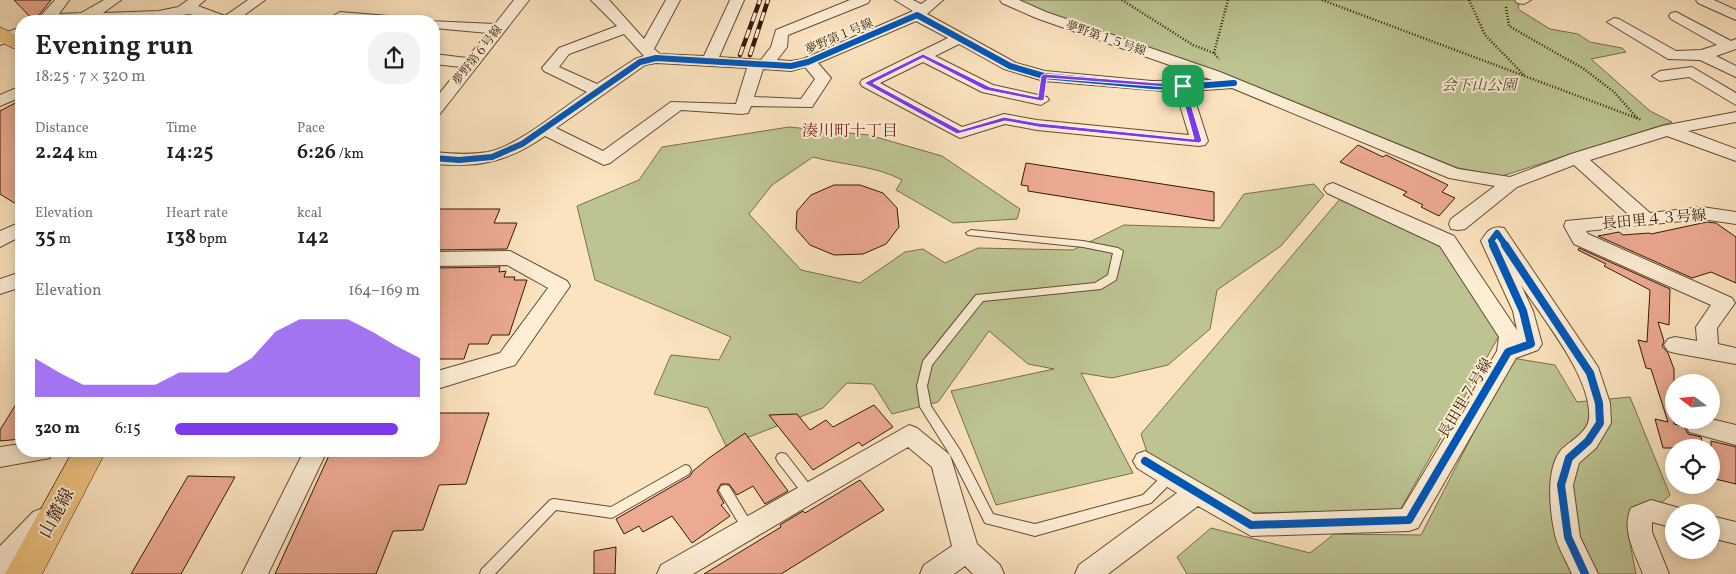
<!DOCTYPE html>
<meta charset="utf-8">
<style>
body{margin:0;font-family:Vollkorn,"Noto Serif JP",serif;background:#f2f2f2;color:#202124;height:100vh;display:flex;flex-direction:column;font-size:19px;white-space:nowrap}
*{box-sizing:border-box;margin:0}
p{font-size:16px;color:#757577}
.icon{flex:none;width:28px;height:28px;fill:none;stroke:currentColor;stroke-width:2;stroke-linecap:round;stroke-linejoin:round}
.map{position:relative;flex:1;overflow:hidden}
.sheet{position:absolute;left:15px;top:15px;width:425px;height:442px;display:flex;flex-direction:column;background:#fff;border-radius:20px;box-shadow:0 2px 12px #0003}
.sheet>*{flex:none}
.needle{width:32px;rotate:286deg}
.fabs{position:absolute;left:1665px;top:374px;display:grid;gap:10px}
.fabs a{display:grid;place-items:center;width:55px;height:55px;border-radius:50%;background:#fff;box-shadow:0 2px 12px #0003;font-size:25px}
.pin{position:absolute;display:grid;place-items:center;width:42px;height:42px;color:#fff;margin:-21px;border-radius:10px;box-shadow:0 2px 8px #0006}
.round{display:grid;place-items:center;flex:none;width:52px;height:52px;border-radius:20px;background:#f2f2f2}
.headline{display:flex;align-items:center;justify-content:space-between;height:85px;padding:0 20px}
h1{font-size:28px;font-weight:600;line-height:38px}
.figures{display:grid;grid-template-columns:repeat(3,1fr);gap:8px;height:85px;padding:5px 20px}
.figures div{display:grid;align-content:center}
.figures b{font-size:21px;font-weight:600}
.figures small{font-size:14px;font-weight:400}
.figures p{font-size:14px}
.chart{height:140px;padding:10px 20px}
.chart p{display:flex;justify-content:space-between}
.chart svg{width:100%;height:90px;margin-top:5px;fill:#7c3aed;opacity:.7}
ul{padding:0 20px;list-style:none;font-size:16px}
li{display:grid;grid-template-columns:80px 60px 1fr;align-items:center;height:38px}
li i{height:12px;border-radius:6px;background:#7c3aed}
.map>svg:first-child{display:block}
</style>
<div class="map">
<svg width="1736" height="574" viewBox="0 0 1736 574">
<rect width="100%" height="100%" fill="#fbe3bf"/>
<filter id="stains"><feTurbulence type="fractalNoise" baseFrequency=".004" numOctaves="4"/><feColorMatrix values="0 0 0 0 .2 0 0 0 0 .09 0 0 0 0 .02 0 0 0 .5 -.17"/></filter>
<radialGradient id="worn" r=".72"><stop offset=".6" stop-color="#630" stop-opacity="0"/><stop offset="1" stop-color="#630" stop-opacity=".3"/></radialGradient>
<path fill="#bdc492" stroke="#786e49" d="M1015 0H1520L1518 9 1550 29 1578 34 1590 42 1622 48 1626 52 1591 59 1650 111 1672 122 1502 176 1458 168 1229 76 1044 13Z
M789 127 869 135 942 156 1020 209 1017 219 953 223 896 190 902 180C877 166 842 165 813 157L772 185 749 214 801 270 860 283 905 252 923 249 945 263 978 248 1073 250 1124 225 1220 228 1244 194 1314 184 1324 195 1281 246 1217 290 1210 329 1168 365 1112 378 1081 373 1133 473 996 505 951 391 1054 369 1028 364 989 331 938 402 892 414 873 384 847 383 823 408 726 446 708 408 654 394 671 355 719 360 731 337 595 280 577 206 639 180 662 147Z
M1340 199 1442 247 1499 336 1400 510 1250 513 1147 452 1141 434Z
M1512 358 1555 365 1577 402 1630 397 1670 495 1628 533 1636 574H1187L1177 557 1211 528 1310 553 1334 534 1421 535Z"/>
<path fill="#edaa92" stroke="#331900" d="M14 0H51L34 21Z
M21 100V207L0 194V111Z
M1358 145 1383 157 1386 155 1448 185 1442 192 1455 198 1439 216 1421 207 1423 205 1403 195 1407 192 1340 162Z
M1026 163 1214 192V221L1028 191V186L1021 185Z
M834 185H860L883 193 897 208 899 227 886 244 863 254 834 255 810 245 796 229 797 211 811 195Z
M434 209H500L494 223H517L507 249 434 250Z
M1707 222 1716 223 1736 237V283L1711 272 1692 278 1598 236 1619 232 1623 235 1649 233 1651 234Z
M1579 248 1670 289 1669 325 1658 322 1664 341 1662 346 1668 353 1674 369V424L1684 426 1688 434 1701 437 1704 448H1663L1655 419 1668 422 1651 369 1646 368 1638 340 1647 342 1650 290 1604 266 1606 264 1578 250Z
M500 267 499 272 506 271 504 277H515L514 280H527L509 335H492L488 344H469L464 359H434V268Z
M21 396V439L0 441V430Z
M874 405 893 427 862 446 859 442 813 470 769 415 797 414 810 430 826 420 833 427Z
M436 413H489L466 484 439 485 423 530 393 531 376 574H275L331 451H434V421Z
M745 433 788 491 765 504 753 486 737 495 729 484H721L717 491 724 503 721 505 730 516 692 543 672 516 643 532 639 526 624 534 616 519 690 476 693 471 709 458Z
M1711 441 1736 447V484L1711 478Z
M188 476 235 477 181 574H131Z
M860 480 884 510 810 556 781 574H704L781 527 780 525 803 511 805 513Z
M616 547 615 574H594V551Z"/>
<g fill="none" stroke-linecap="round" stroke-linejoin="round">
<g stroke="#654c30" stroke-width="2">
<path id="service" d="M971 230 1083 241 1118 248 1123 251 1116 280 1101 289 983 301 932 365 927 386 931 406 960 450 993 514 1035 524 1143 495 1166 472 1170 471 1174 472 1176 476 1174 480 1151 503 1035 536 985 523 952 458 920 407 917 386 923 361 976 295 1095 283 1108 275 1113 253 1083 247 968 235 966 233Z
M782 453 786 454 813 489 815 493 813 497 809 498 805 497 778 462 776 458 778 454Z
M685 465 689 466 691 470 689 474 612 518 556 510 495 574H480L481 570 550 500 554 499 611 507Z
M725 485 729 486 752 524 754 528 752 532 748 534 744 532 721 494 719 490 721 486Z"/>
</g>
<g stroke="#654c30" stroke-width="2">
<path id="minor" d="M55 0H69L59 14 81 13 104 0H121L103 13 159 11 178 7 188 0H205L198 6 225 16 248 0H265L236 21H212L189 14 159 19 36 21Z
M514 0H529L440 114 434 115V100L461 67 434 64V54L467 58 488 33 434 28V21H429L495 24Z
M591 0H609L644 39 666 0H680L654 49 660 54 704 56 730 0H744L719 57 761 60 771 47 776 30 850 0H870L868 3 788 35 787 47 777 60 791 61 803 59 913 11 895 0H913L921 4 927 0H943L927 14 1016 63 1045 71 1152 81 1212 80 1036 18 1002 3 1000 0H1019L1046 12 1220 72 1458 169 1510 177 1571 154 1662 126 1736 112V122L1688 131 1736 149V161L1667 136 1590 160 1650 213 1702 207 1736 212V224L1702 219 1586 231 1588 234 1732 298 1735 303 1717 328 1718 344 1736 348V364L1675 353 1668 351 1664 345 1668 339 1675 337 1697 341 1696 327 1711 305 1574 244 1564 226 1566 221 1629 215 1574 165 1517 187 1465 229 1458 230 1451 229 1449 224 1451 219 1495 186 1449 178 1232 88 1192 91 1208 141 1205 145 1199 146 1037 130 1005 124 960 138 862 86 860 83 862 80 948 38 916 21 818 63 831 78 812 107 751 106 748 113 742 114 681 110 610 163 604 165 545 136C508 162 478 168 434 164V152C452 154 470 155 488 152 520 145 559 110 587 92L544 71 542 68 559 48 617 26ZM624 34 644 56 635 59 597 84 559 67 569 54ZM959 44 1004 69 1044 81 1176 92 1189 135 1037 120 1004 114 962 127 880 83 923 62 982 92 1041 105 1049 100 1047 97 993 85 935 56ZM656 63 747 68 736 104 671 102 603 151 556 128 645 65ZM805 67 815 79 801 99 754 97 763 69 791 71Z
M1515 0H1531L1524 4 1517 3Z
M1696 0H1714L1736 10V20L1698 3Z
M340 12 401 17 408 21 335 19 333 16Z
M1676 12 1731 41 1736 39V49L1716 56 1736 66V77L1700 60 1668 59 1607 22 1614 18 1619 19 1676 51 1701 50 1717 45 1671 19 1669 16 1671 13Z
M21 27V36L0 45V35Z
M1692 67 1736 93V105L1689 77 1660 81 1652 76 1660 71Z
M21 86V97L0 106V95Z
M1333 183 1454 236 1517 330 1513 311 1481 241C1487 231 1492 225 1504 228L1598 367 1610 403 1611 423 1596 448 1579 463 1573 485 1580 537 1598 574H1572C1567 562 1558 548 1555 535 1550 512 1545 470 1561 450 1570 441 1587 433 1589 419 1593 379 1543 319 1521 285L1533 311 1542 344 1538 350 1516 358 1418 528 1409 531 1251 536 1198 506 1108 574H1075L1079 565 1177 493 1137 468 1133 461 1137 454 1145 451 1254 514 1402 509 1497 351 1499 337 1440 246 1327 193 1324 189 1327 185Z
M21 222V236L0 247V231Z
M510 251 567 281 570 286 515 365 434 390V372L500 353 548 288 507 265 434 266V252Z
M21 272V287L0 294V279Z
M1711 419 1736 425V445L1689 432 1686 425 1688 420Z
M909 425 917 428 950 455 977 544 1000 565 1004 574H973L965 566 954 574H920L924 565 952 546 932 467 908 447 693 574H657L661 565Z
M21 444V451H53L50 458 0 467V447Z
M304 451H327L268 574H242Z
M1651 500 1683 509 1684 512H1674V528L1652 522V532L1669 574H1643C1635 553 1621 530 1631 508Z
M1711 516 1736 522V544L1711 538Z"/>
</g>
<g stroke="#654c30" stroke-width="2">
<path id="tertiary" d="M43 508 53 512 58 521 53 530 13 574H0V546L33 512Z"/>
</g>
<g stroke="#331900" stroke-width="1">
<path id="primary" d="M0 27 21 37V52L0 42Z
M73 451H106L42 574H5Z"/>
</g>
<path stroke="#331900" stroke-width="2.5" stroke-dasharray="1 2" stroke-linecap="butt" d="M1122 0 1193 45 1214 53 1219 59
M1322 0 1642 120
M1469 0 1485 35 1525 76
M1506 7 1509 26 1584 69 1614 92 1638 119
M1214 53 1228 0"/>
<use href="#service" fill="#fcedd5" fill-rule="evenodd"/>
<use href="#minor" fill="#fcedd5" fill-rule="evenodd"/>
<use href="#tertiary" fill="#fcedd5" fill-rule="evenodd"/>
<use href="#primary" fill="#eec280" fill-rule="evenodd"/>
<g stroke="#331900" stroke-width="4.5">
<path id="rail" d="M740 55 760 0
M750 55 768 0"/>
</g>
<use href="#rail" stroke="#fcedd5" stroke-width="3" stroke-dasharray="9" stroke-linecap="butt"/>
<g stroke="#fcedd5" stroke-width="9">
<path id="cycleway-far1" d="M434 158 459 160 492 157 522 144 640 62 656 58 791 66 808 62 917 15 1010 66 1044 76 1152 86 1183 87 1234 83
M1493 246 1491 241 1497 233 1506 246"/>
</g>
<g stroke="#fcedd5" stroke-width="11">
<path id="cycleway" d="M1505 245 1590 373 1599 403 1600 423 1588 441 1569 458 1561 485 1568 537 1585 574
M1145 461 1251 525 1409 520 1508 352 1531 344 1523 311 1493 245"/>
</g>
<use href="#cycleway-far1" stroke="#0057b8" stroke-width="6"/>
<use href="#cycleway" stroke="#0057b8" stroke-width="8"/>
</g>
<path fill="#7c3aed" stroke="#fff" fill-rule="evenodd" d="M923 54 990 87 1038 97 1041 76 1044 74 1185 85 1202 141 1199 143 1038 127 1005 121 957 134 864 83ZM923 58 985 90 1041 101 1044 100 1047 78 1180 88 1194 139 1038 123 1004 117 960 130 873 83Z"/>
<g text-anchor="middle" stroke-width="4" stroke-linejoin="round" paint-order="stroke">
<g font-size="12" fill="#331900" stroke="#fcedd5">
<text transform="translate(839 36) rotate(-23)" y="4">夢野第１号線</text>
<text transform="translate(1106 38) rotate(19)" y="4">夢野第１５号線</text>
<text transform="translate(477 55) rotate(-52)" y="4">夢野第６号線</text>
</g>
<g font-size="15" font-style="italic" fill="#5c4c2c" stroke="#fcedd5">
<text x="1479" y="90">会下山公園</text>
</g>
<g font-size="15" fill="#331900" stroke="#fcedd5">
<text transform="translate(1654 219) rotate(-5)" y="5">長田里４３号線</text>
<text transform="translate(1465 398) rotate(-59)" y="5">長田里７号線</text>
</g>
<g font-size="16" fill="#7a1f14" stroke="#fcedd5">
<text x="850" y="136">湊川町十丁目</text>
</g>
<g font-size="18" fill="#331900" stroke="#fcedd5">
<text transform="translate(56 513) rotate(-61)" y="6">山麓線</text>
</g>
</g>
<rect width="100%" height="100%" filter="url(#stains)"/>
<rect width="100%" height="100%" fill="url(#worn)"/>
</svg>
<div class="fabs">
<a><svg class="needle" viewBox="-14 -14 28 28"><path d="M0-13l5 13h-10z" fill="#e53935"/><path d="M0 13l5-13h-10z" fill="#757577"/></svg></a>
<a><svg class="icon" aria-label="locate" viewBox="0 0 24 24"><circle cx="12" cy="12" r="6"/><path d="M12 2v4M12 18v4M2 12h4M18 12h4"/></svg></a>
<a><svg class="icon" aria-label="layers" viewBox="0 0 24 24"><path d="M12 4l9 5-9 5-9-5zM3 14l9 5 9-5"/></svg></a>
</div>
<div class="pin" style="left:1183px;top:86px;background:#1e9e55"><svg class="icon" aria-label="arrive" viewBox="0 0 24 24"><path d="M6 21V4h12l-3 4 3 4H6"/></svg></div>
<section class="sheet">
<div class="headline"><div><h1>Evening run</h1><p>18:25 · 7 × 320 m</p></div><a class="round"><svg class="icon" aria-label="share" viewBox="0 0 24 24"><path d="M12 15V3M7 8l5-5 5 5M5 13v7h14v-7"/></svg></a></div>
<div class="figures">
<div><p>Distance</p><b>2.24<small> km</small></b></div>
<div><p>Time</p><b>14:25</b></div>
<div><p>Pace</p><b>6:26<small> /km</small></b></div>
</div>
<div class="figures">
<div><p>Elevation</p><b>35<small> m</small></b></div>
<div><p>Heart rate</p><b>138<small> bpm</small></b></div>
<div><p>kcal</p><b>142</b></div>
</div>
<div class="chart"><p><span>Elevation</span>164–169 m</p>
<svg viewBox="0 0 160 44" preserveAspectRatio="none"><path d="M0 44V25L10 32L20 38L30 38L40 38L50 38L60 32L70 32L80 32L90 25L100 12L110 6L120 6L130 6L140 12L150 19L160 25V44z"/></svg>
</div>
<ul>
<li><b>320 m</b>6:15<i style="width:91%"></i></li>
</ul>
</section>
</div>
